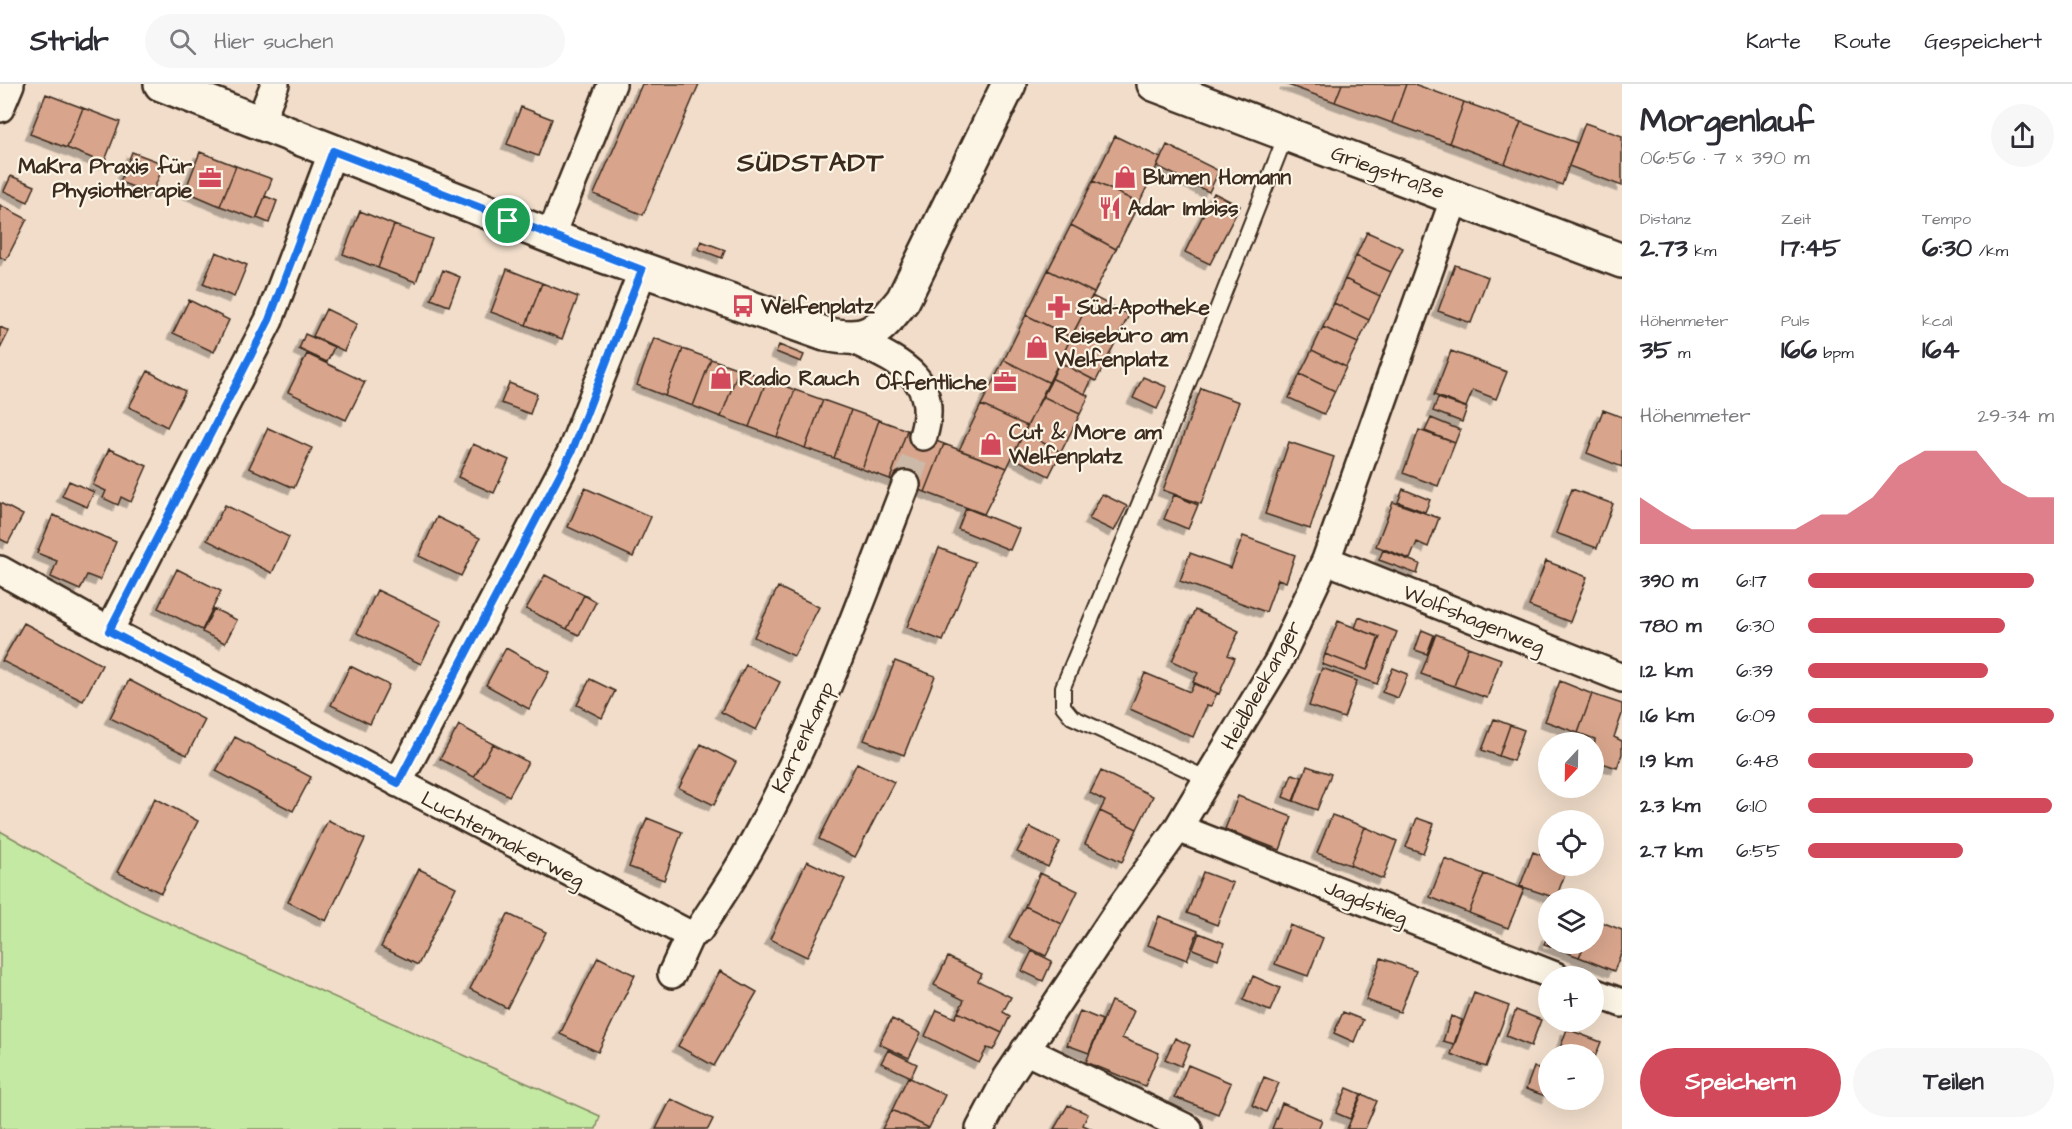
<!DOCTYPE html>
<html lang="de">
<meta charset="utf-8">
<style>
body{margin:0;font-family:"Architects Daughter",sans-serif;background:#f7f7f7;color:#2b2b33;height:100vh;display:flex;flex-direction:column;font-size:22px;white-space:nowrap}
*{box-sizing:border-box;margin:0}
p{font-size:20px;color:#7c7c81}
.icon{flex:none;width:33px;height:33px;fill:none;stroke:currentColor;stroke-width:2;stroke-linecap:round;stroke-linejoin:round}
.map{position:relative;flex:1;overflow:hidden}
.panel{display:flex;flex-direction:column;background:#fff;width:450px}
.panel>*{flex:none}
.needle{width:39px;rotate:202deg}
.tools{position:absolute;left:1538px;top:648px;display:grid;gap:12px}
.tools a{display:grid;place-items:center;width:66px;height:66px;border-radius:50%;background:#fff;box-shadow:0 6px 24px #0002;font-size:30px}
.pin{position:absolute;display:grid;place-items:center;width:51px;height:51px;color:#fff;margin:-26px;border:3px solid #fff;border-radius:50%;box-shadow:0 2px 6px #0007}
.round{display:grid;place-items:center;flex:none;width:63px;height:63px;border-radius:32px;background:#f7f7f7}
.overview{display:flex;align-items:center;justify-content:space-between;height:102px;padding:0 18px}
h1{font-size:33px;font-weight:800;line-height:45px}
.metrics{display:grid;grid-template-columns:repeat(3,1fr);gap:9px;height:102px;padding:6px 18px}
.metrics div{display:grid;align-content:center}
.metrics b{font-size:26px;font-weight:800}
.metrics small{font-size:16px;font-weight:400}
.metrics p{font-size:16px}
.chart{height:168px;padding:12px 18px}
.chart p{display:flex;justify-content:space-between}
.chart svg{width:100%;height:108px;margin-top:6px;fill:#d1495b;opacity:.7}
.action{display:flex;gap:12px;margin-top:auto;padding:12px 18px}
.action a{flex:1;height:69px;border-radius:36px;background:#d1495b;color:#fff;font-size:24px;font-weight:800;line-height:69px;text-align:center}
.action a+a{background:#f7f7f7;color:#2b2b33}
ul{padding:0 18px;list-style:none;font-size:20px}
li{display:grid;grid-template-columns:96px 72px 1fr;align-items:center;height:45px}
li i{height:15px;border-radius:8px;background:#d1495b}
header{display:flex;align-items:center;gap:36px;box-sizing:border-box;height:84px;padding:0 30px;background:#fff;border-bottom:2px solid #e1e1e2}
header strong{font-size:28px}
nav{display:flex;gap:33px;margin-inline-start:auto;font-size:21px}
.search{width:420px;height:54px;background:#f7f7f7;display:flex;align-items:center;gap:15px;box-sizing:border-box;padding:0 21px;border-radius:33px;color:#7c7c81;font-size:22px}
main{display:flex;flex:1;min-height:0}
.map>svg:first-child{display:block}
</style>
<header>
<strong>Stridr</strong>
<div class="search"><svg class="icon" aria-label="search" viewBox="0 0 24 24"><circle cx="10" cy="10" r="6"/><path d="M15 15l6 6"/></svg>Hier suchen</div>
<nav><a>Karte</a><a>Route</a><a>Gespeichert</a></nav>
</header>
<main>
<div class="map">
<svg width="1622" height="1045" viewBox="0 0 1622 1045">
<defs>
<filter id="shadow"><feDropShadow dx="-5.5" dy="5.5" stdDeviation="0" flood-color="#0004"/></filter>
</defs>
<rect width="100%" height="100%" fill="#f1ddca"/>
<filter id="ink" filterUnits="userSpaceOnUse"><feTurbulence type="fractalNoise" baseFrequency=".0167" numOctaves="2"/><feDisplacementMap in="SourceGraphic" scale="12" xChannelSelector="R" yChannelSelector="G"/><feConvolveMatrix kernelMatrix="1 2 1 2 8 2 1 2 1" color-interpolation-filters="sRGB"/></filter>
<g filter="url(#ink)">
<path fill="#c4e9a3" stroke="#808a60" stroke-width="1.5" d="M0 747 140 826 600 1032 596 1045H0Z"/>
<path fill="#d8a58c" stroke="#3b2a1e" stroke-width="1.5" filter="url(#shadow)" d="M642 0H699L643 131 594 110Z
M1285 0H1342L1335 18Z
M1342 0H1406L1392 39 1335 18Z
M1406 0H1414L1464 18 1449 59 1392 39Z
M46 10 83 24 67 64 30 50Z
M1464 18 1521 38 1505 80 1449 59Z
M521 23 552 35 538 72 507 60Z
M83 24 120 38 104 79 67 64Z
M1521 38 1577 59 1562 101 1505 80Z
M1585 39 1622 52V102L1569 82Z
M1115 52 1161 74 1139 119 1093 97Z
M1167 61 1219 87 1209 108 1157 82Z
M132 68 164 80 152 110 120 98Z
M200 68 236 82 220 122 185 107Z
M236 82 272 95 256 135 220 122Z
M11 92 35 102 28 118 4 107Z
M1093 97 1139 119 1116 165 1071 141Z
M1214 109 1240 122 1210 180 1185 168Z
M265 112 277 117 269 139 257 134Z
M0 121 27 135 6 176 0 173Z
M360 127 394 141 378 184 343 170Z
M394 141 432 155 416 198 378 184Z
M1071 141 1116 165 1094 209 1048 186Z
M1367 148 1403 164 1391 188 1356 172Z
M701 157 725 166 722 174 698 165Z
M216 168 247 181 234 213 203 200Z
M1356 172 1391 188 1380 212 1345 195Z
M1455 181 1488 193 1471 239 1438 227Z
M507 185 542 199 526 241 491 228Z
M443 186 460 193 449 222 431 215Z
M1048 186 1094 209 1071 253 1026 231Z
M1345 195 1380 212 1369 236 1334 219Z
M542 199 578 213 562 255 526 241Z
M1092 212 1129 231 1096 297 1059 278Z
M189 216 229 236 214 268 173 249Z
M1334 219 1369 236 1358 259 1323 243Z
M326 225 357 240 344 267 313 252Z
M1026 231 1071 253 1050 299 1004 276Z
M0 243 9 247 0 265Z
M1323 243 1358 259 1346 283 1312 266Z
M305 250 334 263 327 278 299 265Z
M654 254 683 265 665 312 637 301Z
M779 261 804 271 801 278 776 268Z
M683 265 711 275 693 322 665 312Z
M1312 266 1346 283 1335 307 1300 290Z
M1451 267 1507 288 1496 315 1473 306 1466 323 1434 311Z
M307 270 365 298 346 336 288 308Z
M711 275 739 285 721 333 693 322Z
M1004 276 1050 299 1027 342 981 321Z
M1059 278 1092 295 1085 310 1051 294Z
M739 285 767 295 749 343 721 333Z
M148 287 185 307 167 343 129 323Z
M1300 290 1335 307 1324 330 1289 314Z
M1143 293 1167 303 1157 325 1133 314Z
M1051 294 1089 312 1080 330 1042 312Z
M767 295 795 306 777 353 749 343Z
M509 299 537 310 530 330 501 319Z
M1201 304 1239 318 1201 420 1163 406Z
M795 306 823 316 805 364 777 353Z
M1042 312 1080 330 1061 368 1024 349Z
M1438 314 1467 324 1462 338 1433 327Z
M823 316 851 326 834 374 805 364Z
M981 321 1027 342 1007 384 959 366Z
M851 326 879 336 862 385 834 374Z
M1603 326 1622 333V383L1587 369Z
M1431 334 1460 346 1455 359 1425 347Z
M879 336 907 346 890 395 862 385Z
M268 344 312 364 294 404 249 384Z
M907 346 944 360 925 408 890 395Z
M1419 346 1455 359 1438 402 1403 389Z
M1024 349 1061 368 1049 392 1012 373Z
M1289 358 1334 373 1310 445 1265 430Z
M473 360 509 376 494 409 458 393Z
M944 360 1007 384 984 430 925 408Z
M109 365 147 382 131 418 121 413 118 421 103 414 106 407 93 401Z
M69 397 94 408 87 423 62 412Z
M585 404 651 433 633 473 568 443Z
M1403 405 1430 416 1425 428 1398 418Z
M1572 405 1613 420 1597 464 1556 449Z
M1102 410 1127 422 1114 447 1089 435Z
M1174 411 1198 421 1188 445 1164 435Z
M1393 418 1439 434 1428 463 1417 458 1410 475 1376 462Z
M0 419 23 431 8 459 0 455Z
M225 421 289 453 272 489 207 456Z
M966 424 1019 445 1010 466 958 445Z
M53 431 116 458 100 496 87 491 80 506 51 493 57 477 37 469Z
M437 433 480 454 461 492 419 472Z
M1243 452 1295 471 1286 498 1278 495 1266 528 1180 497 1190 469 1231 484Z
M939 464 975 478 943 557 907 543Z
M1383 466 1420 480 1417 490 1379 476Z
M1546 477 1587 493 1570 538 1529 522Z
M177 485 221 507 202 546 158 524Z
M545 491 584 511 567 545 526 525Z
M778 503 819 523 794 572 754 553Z
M377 506 442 537 421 580 357 549Z
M584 511 596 518 579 551 567 545Z
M214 525 237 536 225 559 202 548Z
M1195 526 1239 547 1228 571 1235 574 1219 610 1193 598 1198 589 1172 577Z
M1359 533 1397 548 1377 600 1322 580 1325 570 1367 586 1380 553 1355 544Z
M1338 537 1379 553 1367 586 1325 570Z
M24 539 102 581 83 617 2 577Z
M1422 546 1434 551 1427 570 1415 566Z
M1436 550 1468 563 1454 602 1421 590Z
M1468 563 1501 575 1487 614 1454 602Z
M506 564 549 588 529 625 486 601Z
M895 577 935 592 904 671 864 656Z
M746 581 780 598 756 646 721 628Z
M350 582 389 601 370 640 331 621Z
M1322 584 1357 597 1344 634 1309 622Z
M1393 584 1408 590 1398 614 1382 608Z
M1145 589 1190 608 1194 600 1217 609 1211 622 1207 621 1193 653 1130 625Z
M590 595 615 607 602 634 577 621Z
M129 596 205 636 187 671 110 634Z
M1560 597 1592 610 1578 649 1545 637Z
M1592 610 1622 620V630L1614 653 1622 657V670L1617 684 1593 676 1595 655 1578 649Z
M1494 635 1510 641 1499 672 1482 666Z
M459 641 493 660 474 693 440 675Z
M1510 641 1524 646 1513 677 1499 672Z
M235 653 311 693 293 727 216 687Z
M493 660 528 678 509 712 474 693Z
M701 660 736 678 714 721 679 704Z
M857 679 894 698 855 773 819 755Z
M1307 682 1331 690 1317 726 1294 717Z
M1101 687 1153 712 1137 745 1100 727 1105 717 1090 709Z
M1292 690 1302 693 1293 717 1283 713Z
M1238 712 1292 733 1280 766 1225 745Z
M155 714 198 737 161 809 117 788Z
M1100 727 1137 745 1122 778 1085 760Z
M1332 731 1365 743 1350 781 1317 769Z
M647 734 682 748 664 796 629 783Z
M1417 734 1434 740 1423 769 1406 763Z
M328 736 365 755 326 837 288 818Z
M1030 743 1060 758 1048 783 1017 768Z
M1365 743 1397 757 1383 795 1350 781Z
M1533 768 1548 774V782H1568L1556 814 1520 802Z
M1445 775 1484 790 1469 829 1430 813Z
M807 777 845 795 807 873 770 855Z
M419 785 456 803 418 881 381 863Z
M1203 788 1233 799 1217 841 1187 829Z
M1040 789 1078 807 1062 840 1025 822Z
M1484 790 1524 805 1508 844 1469 829Z
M1025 822 1062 840 1046 872 1009 854Z
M508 830 546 848 507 924 470 905Z
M1159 832 1198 847 1187 876 1148 861Z
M1594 835 1622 846V867L1614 887 1579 873 1585 860H1593Z
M1290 841 1323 854 1308 892 1275 880Z
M1199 849 1224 859 1218 875 1193 865Z
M1548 850V860H1585L1579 873 1544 860Z
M1032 867 1052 877 1043 897 1022 887Z
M598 873 635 891 598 968 560 950Z
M948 873 982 890 978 897 1011 913 1003 928 1010 932 1002 949 958 928 964 916 934 901Z
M1381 874 1416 887 1400 928 1366 916Z
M720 887 757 908 714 982 678 962Z
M1253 892 1280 904 1270 927 1243 916Z
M1474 909 1509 922 1486 983 1451 970Z
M1111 917 1134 927 1122 954 1159 969 1145 1002 1086 978Z
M937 926 955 934 958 928 1002 949 993 966 987 964 979 979 925 952Z
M1516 926 1541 936 1531 962 1506 952Z
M1080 927 1102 936 1089 969 1067 961Z
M1343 928 1363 936 1354 958 1334 949Z
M1451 932 1462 936 1454 960 1443 957Z
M892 935 921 949 909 974 879 960Z
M1567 945 1601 958 1593 978V970H1558Z
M1175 954 1190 961 1181 982 1165 975Z
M888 966 917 980 911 993 881 979Z
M1188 981 1231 999 1218 1030 1175 1013Z
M1534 983 1548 988V1013L1526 1005Z
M908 993 945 1011 929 1044 892 1026Z
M1264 993 1279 999 1266 1028 1252 1021Z
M1347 1004 1361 1010 1350 1035 1336 1029Z
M1362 1010 1377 1017 1365 1045H1347Z
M671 1015 713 1035 708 1045H656Z
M1282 1019 1322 1036 1318 1045H1272Z
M1068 1021 1088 1030 1083 1041 1092 1045H1054Z
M892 1026 929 1044 928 1045H882Z"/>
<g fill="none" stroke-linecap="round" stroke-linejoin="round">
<path stroke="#cdb9a8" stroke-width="27" stroke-dasharray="27 14" stroke-linecap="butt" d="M906 401 923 352"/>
<g stroke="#3b2a1e" stroke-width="18">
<path id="lane" d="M1208 695 1072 633 1063 622V603L1163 363 1286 51"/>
</g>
<g stroke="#3b2a1e" stroke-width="32">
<path id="street" d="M0 24 10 0
M260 38 275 0
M550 153 612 0
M852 255C897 277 941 292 923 352
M1326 476 1622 594
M0 486 109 547 690 851
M109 547 269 236 333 67
M398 699 571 369 643 186
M1178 744 1555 892
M672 890 690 851 699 846C714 822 731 798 745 773 812 656 857 526 906 401
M1593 908 1622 919
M1025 966 1188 1045
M980 1045 1007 994 1121 823 1178 744 1278 578 1326 476 1455 113"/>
</g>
<g stroke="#3b2a1e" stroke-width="38">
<path id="secondary" d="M161 0 570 160 825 250C869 259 876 249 903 216L1009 0
M1154 0 1622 177"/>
</g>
<use href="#lane" stroke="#fcf5e5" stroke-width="14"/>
<use href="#street" stroke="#fcf5e5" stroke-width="27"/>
<use href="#secondary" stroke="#fcf5e5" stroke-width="33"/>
</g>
</g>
<g fill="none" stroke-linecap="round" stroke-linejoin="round" filter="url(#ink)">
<g stroke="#fff" stroke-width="12">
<path id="route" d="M333 67 642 186 571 369 398 699 109 547 269 236Z"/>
</g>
<use href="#route" stroke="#1a73e8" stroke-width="8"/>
</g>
<defs>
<g id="shop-bare" transform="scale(1.8)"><path d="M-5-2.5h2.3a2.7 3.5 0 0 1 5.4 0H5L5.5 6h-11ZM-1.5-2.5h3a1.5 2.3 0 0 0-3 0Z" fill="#d1495b" stroke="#fcf5e5" stroke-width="2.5" paint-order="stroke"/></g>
<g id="office-bare" transform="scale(1.8)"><path d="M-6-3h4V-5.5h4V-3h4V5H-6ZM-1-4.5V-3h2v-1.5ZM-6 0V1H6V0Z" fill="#d1495b" stroke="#fcf5e5" stroke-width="2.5" paint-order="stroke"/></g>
<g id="restaurant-bare" transform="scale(1.8)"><path d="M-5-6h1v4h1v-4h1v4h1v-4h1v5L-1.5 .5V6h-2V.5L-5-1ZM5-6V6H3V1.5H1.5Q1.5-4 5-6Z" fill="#d1495b" stroke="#fcf5e5" stroke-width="2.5" paint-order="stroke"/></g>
<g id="bus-bare" transform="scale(1.8)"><path d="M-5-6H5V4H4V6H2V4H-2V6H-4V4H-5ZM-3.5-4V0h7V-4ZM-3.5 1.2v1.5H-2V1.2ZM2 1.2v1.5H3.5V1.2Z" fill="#d1495b" stroke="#fcf5e5" stroke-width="2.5" paint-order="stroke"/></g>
<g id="pharmacy-bare" transform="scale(1.8)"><path d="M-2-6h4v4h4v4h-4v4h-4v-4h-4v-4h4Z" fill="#d1495b" stroke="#fcf5e5" stroke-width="2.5" paint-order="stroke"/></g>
</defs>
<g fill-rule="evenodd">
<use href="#shop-bare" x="1125" y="93"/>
<use href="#office-bare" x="210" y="94"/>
<use href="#restaurant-bare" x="1110" y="124"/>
<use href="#bus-bare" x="743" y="222"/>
<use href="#pharmacy-bare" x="1059" y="223"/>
<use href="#shop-bare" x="1037" y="263"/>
<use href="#shop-bare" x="721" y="294"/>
<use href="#office-bare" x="1005" y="298"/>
<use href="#shop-bare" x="991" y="360"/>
</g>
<g text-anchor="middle" stroke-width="4.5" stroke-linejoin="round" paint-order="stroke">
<g font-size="21" font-weight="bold" fill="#3b2a1e" stroke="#fcf5e5" text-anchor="start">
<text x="192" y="89" text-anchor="end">MaKra Praxis für<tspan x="192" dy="24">Physiotherapie</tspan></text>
<text x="1143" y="100">Blumen Homann</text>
<text x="1128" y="131">Adar Imbiss</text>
<text x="761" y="229">Welfenplatz</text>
<text x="1077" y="230">Süd-Apotheke</text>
<text x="1055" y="258">Reisebüro am<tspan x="1055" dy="24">Welfenplatz</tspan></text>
<text x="739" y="301">Radio Rauch</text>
<text x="987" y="305" text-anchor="end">Öffentliche</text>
<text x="1009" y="355">Cut &amp; More am<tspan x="1009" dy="24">Welfenplatz</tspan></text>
</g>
<g font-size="21" fill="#3b2a1e" stroke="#fcf5e5">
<text transform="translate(1388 88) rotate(20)" y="7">Griegstraße</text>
<text transform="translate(1474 535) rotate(22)" y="7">Wolfshagenweg</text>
<text transform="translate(1261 601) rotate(-61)" y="7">Heidbleekanger</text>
<text transform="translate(803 653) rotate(-65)" y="7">Karrenkamp</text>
<text transform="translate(503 755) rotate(28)" y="7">Luchtenmakerweg</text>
<text transform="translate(1366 818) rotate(22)" y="7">Jagdstieg</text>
</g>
<g font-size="27" font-weight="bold" letter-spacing="1.5" fill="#3b2a1e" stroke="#fcf5e5">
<text x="811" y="87">SÜDSTADT</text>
</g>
</g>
</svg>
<div class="tools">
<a><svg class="needle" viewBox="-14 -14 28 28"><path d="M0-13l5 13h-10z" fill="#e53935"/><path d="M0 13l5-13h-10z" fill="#7c7c81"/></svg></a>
<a><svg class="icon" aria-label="locate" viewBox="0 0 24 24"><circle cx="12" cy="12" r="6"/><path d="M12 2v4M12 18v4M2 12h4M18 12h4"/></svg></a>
<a><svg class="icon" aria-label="layers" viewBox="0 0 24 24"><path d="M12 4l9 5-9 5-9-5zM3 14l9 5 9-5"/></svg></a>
<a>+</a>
<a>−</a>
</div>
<div class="pin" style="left:508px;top:137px;background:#1e9e55"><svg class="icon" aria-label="arrive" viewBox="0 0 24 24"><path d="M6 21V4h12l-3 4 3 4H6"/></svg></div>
</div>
<section class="panel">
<div class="overview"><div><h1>Morgenlauf</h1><p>06:56 · 7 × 390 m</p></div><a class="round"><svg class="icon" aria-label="share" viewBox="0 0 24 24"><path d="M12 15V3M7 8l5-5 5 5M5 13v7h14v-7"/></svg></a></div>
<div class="metrics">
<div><p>Distanz</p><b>2.73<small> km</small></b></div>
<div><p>Zeit</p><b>17:45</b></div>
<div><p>Tempo</p><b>6:30<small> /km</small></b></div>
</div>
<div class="metrics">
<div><p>Höhenmeter</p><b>35<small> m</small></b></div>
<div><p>Puls</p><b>166<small> bpm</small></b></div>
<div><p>kcal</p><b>164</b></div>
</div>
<div class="chart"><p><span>Höhenmeter</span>29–34 m</p>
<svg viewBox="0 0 160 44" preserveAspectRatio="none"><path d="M0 44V25L10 32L20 38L30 38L40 38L50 38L60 38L70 32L80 32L90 25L100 12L110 6L120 6L130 6L140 19L150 25L160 25V44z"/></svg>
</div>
<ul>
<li><b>390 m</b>6:17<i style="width:92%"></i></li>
<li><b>780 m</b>6:30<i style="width:80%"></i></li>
<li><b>1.2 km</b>6:39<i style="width:73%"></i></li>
<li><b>1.6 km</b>6:09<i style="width:100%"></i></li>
<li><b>1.9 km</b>6:48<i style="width:67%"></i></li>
<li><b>2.3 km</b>6:10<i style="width:99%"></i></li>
<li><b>2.7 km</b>6:55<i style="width:63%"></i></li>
</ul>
<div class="action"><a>Speichern</a><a>Teilen</a></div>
</section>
</main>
